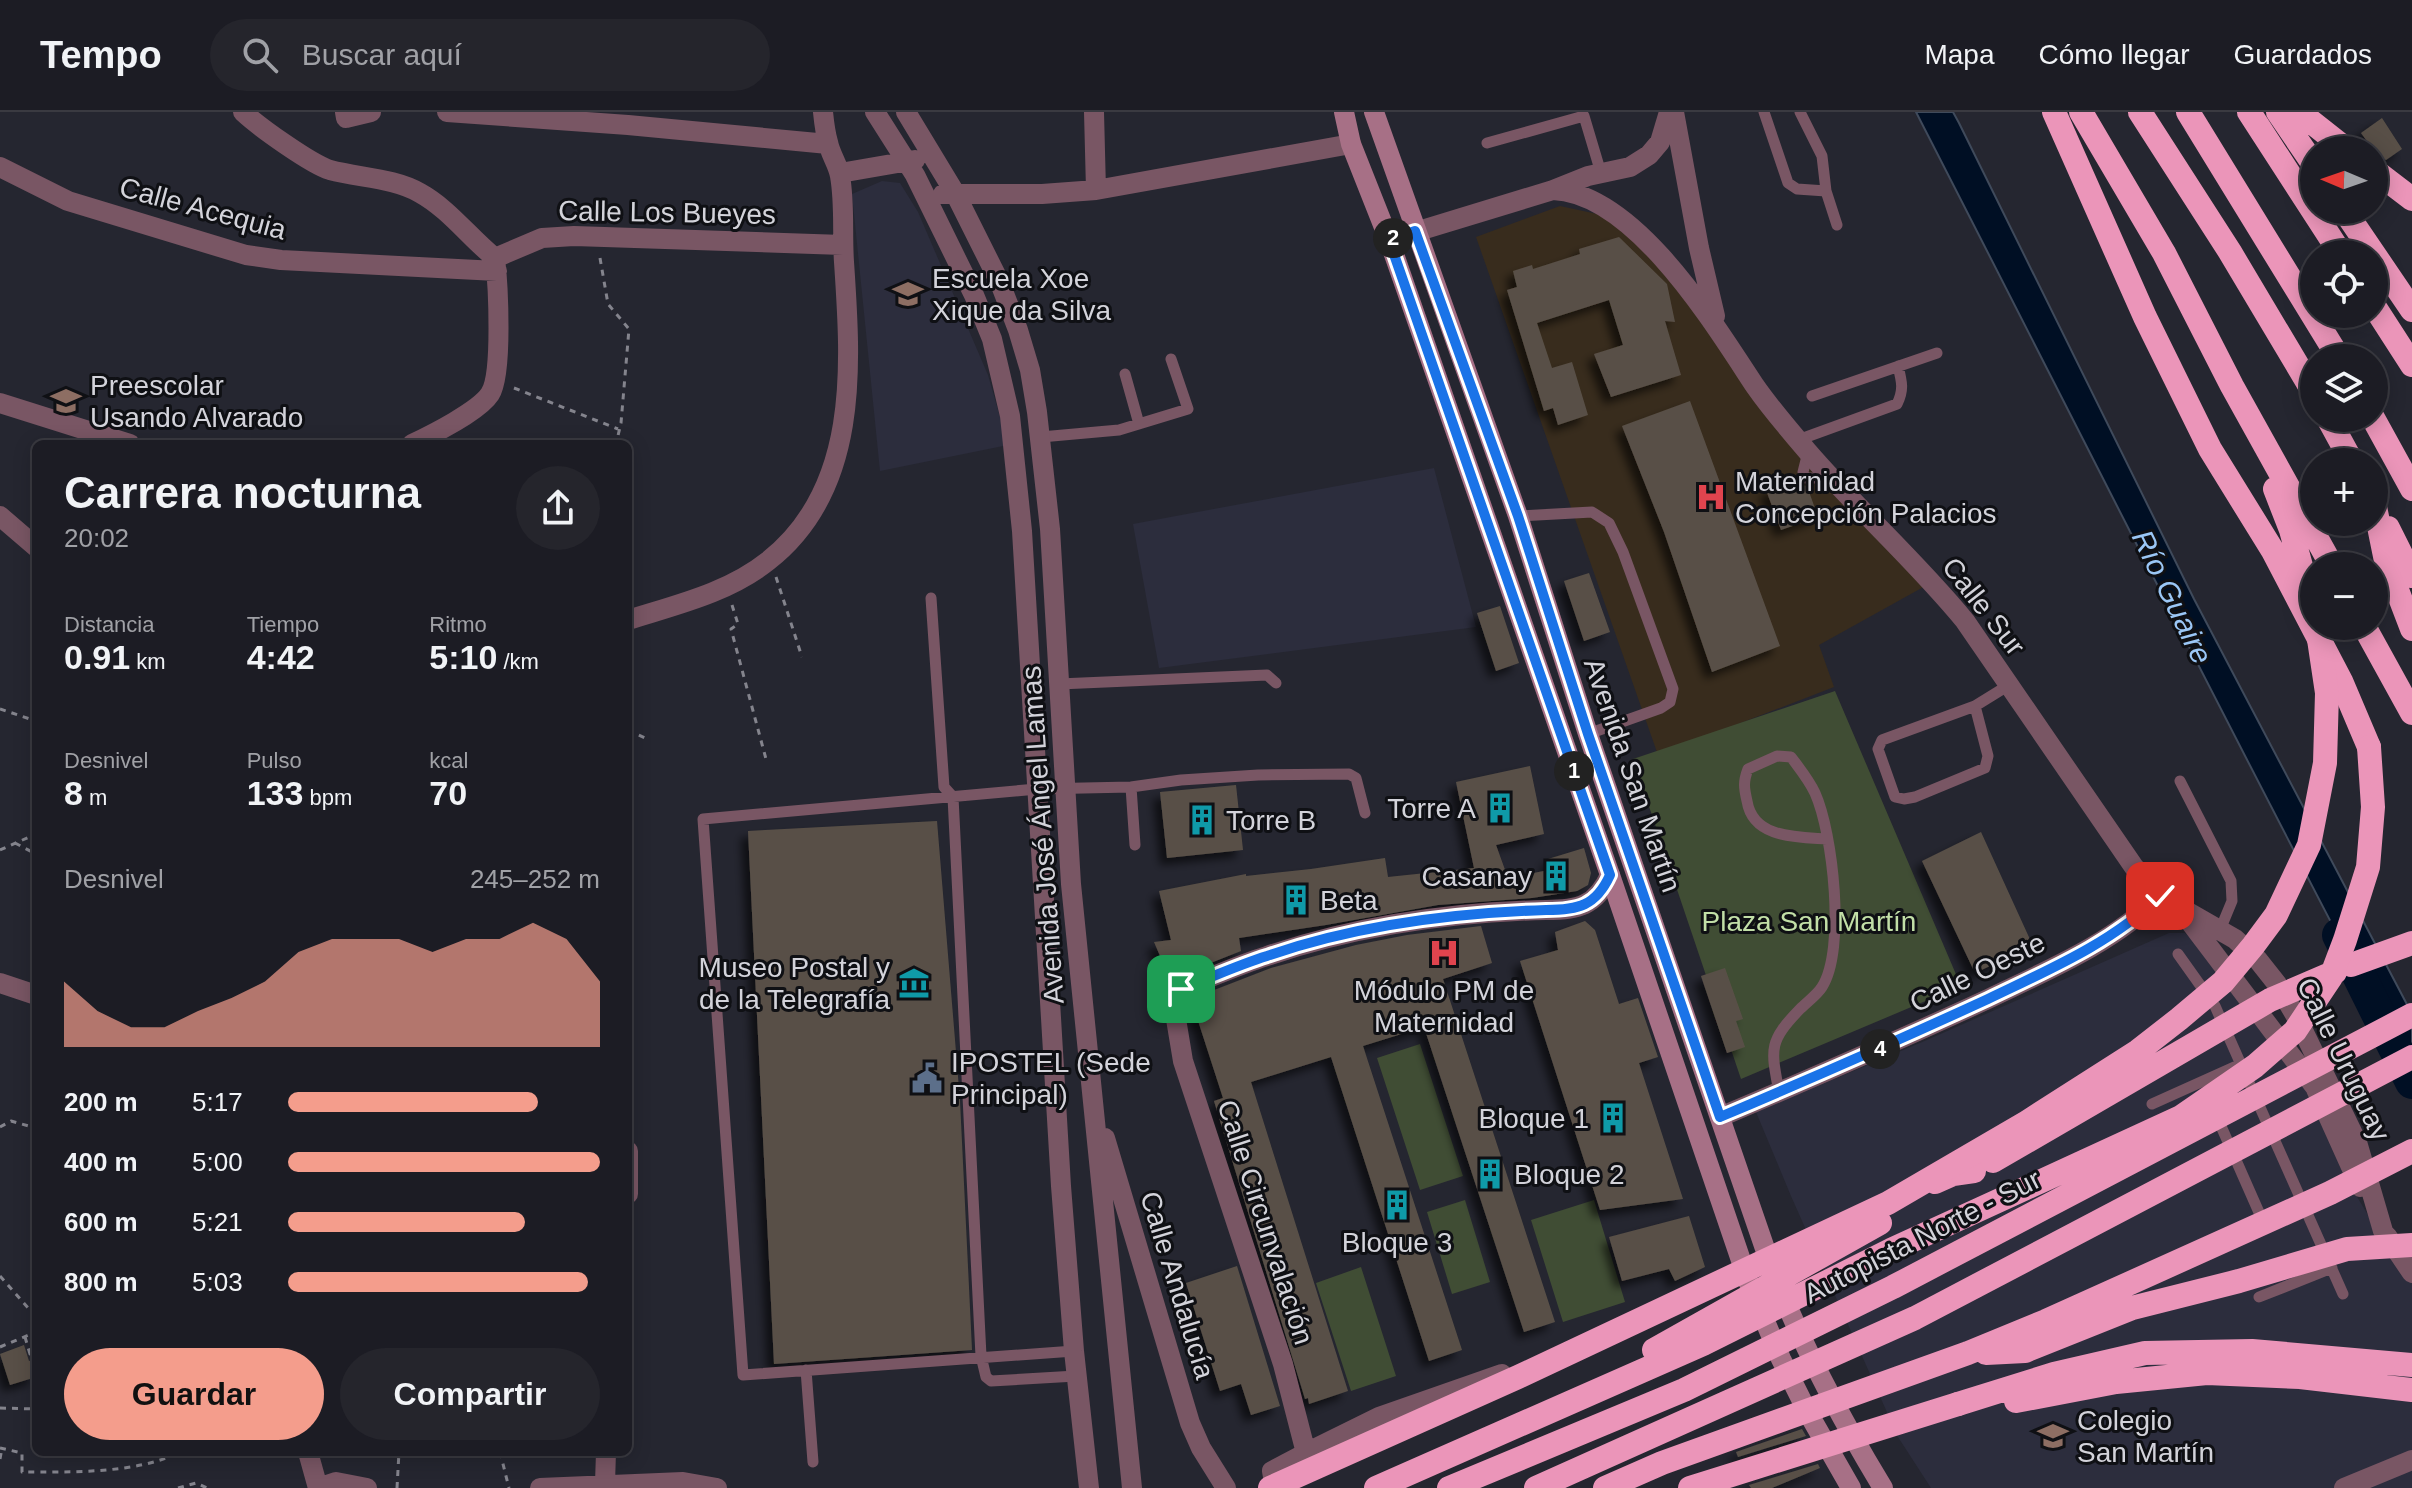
<!DOCTYPE html>
<html lang="es">
<meta charset="utf-8">
<style>
body{margin:0;font-family:Helvetica,sans-serif;background:#25252c;color:#f1f3f6;height:100vh;display:flex;flex-direction:column;font-size:30px;white-space:nowrap}
*{box-sizing:border-box;margin:0}
p{font-size:26px;color:#a0a1a6}
.icon{flex:none;width:44px;height:44px;fill:none;stroke:currentColor;stroke-width:2;stroke-linecap:round;stroke-linejoin:round}
.map{position:relative;flex:1;overflow:hidden}
.details{position:absolute;left:32px;top:328px;width:600px;height:1016px;display:flex;flex-direction:column;background:#1c1c24;border-radius:12px;box-shadow:0 4px 20px #0003,0 0 0 2px #3a3a41}
.details>*{flex:none}
.needle{width:52px;rotate:272deg}
.controls{position:absolute;left:2300px;top:24px;display:grid;gap:16px}
.controls a{display:grid;place-items:center;width:88px;height:88px;border-radius:50%;background:#1c1c24;box-shadow:0 4px 20px #0003,0 0 0 2px #3a3a41;font-size:40px}
.pin{position:absolute;display:grid;place-items:center;width:68px;height:68px;color:#fff;margin:-34px;border-radius:16px;box-shadow:0 4px 12px #0006}
.km{position:absolute;width:40px;height:40px;margin:-20px;border-radius:50%;background:#222;color:#fff;font-size:22px;line-height:40px;text-align:center}
.round{display:grid;place-items:center;flex:none;width:84px;height:84px;border-radius:42px;background:#25252c}
.head{display:flex;align-items:center;justify-content:space-between;height:136px;padding:0 32px}
h1{font-size:44px;font-weight:700;line-height:60px}
.figures{display:grid;grid-template-columns:repeat(3,1fr);gap:12px;height:136px;padding:8px 32px}
.figures div{display:grid;align-content:center}
.figures b{font-size:34px;font-weight:700}
.figures small{font-size:22px;font-weight:400}
.figures p{font-size:22px}
.chart{height:224px;padding:16px 32px}
.chart p{display:flex;justify-content:space-between}
.chart svg{width:100%;height:144px;margin-top:8px;fill:#f49d8c;opacity:.7}
.button{display:flex;gap:16px;margin-top:auto;padding:16px 32px}
.button a{flex:1;height:92px;border-radius:48px;background:#f49d8c;color:#111;font-size:32px;font-weight:700;line-height:92px;text-align:center}
.button a+a{background:#25252c;color:#f1f3f6}
ul{padding:0 32px;list-style:none;font-size:26px}
li{display:grid;grid-template-columns:128px 96px 1fr;align-items:center;height:60px}
li i{height:20px;border-radius:10px;background:#f49d8c}
header{display:flex;align-items:center;gap:48px;box-sizing:border-box;height:112px;padding:0 40px;background:#1c1c24;border-bottom:2px solid #3a3a41}
header strong{font-size:38px}
nav{display:flex;gap:44px;margin-inline-start:auto;font-size:28px}
.search{width:560px;height:72px;background:#25252c;display:flex;align-items:center;gap:20px;box-sizing:border-box;padding:0 28px;border-radius:44px;color:#a0a1a6;font-size:30px}
.map>svg:first-child{display:block}
</style>
<header>
<strong>Tempo</strong>
<div class="search"><svg class="icon" aria-label="search" viewBox="0 0 24 24"><circle cx="10" cy="10" r="6"/><path d="M15 15l6 6"/></svg>Buscar aquí</div>
<nav><a>Mapa</a><a>Cómo llegar</a><a>Guardados</a></nav>
</header>
<div class="map">
<svg width="2412" height="1376" viewBox="0 0 2412 1376">
<defs>
<filter id="shadow"><feDropShadow dx="-7" dy="7" stdDeviation="4" flood-color="#0009"/></filter>
</defs>
<rect width="100%" height="100%" fill="#252630"/>
<path fill="#2c2d3d" d="M882 69 900 71 918 100 988 263 1008 333 880 359 852 82Z
M1434 356 1476 515 1159 556 1133 412Z
M2169 821H2185L2198 833 2289 936 2353 1078 2384 1130 2412 1169V1376H1931L1898 1325 1791 1084 1756 1000 1927 928Z"/>
<path fill="#382c1d" d="M1560 94 1597 102 1627 115 1927 473 1819 533 1834 575 1658 643 1476 125Z"/>
<path fill="#404d34" d="M1835 579 1961 874 1741 967 1633 647Z
M1420 932 1463 1064 1420 1078 1377 946Z
M1465 1088 1490 1170 1452 1182 1427 1100Z
M1594 1088 1625 1190 1563 1210 1531 1108Z
M1361 1155 1396 1264 1351 1279 1316 1171Z"/>
<path fill="#000f24" stroke="#3f4a5b" stroke-width="2" d="M1916 0H1953L1959 11 2194 487 2412 902V965C2243 645 2081 322 1916 0Z"/>
<g fill="none" stroke-linecap="round" stroke-linejoin="round">
<path stroke="#000f24" stroke-width="34" d="M2339 823 2412 970"/>
</g>
<path fill="#595047" filter="url(#shadow)" d="M2382 6 2402 37 2386 48 2377 43 2361 21Z
M1619 125 1667 172 1675 210 1665 209 1681 263 1611 285 1594 242 1623 233 1609 188 1537 211 1552 256 1572 250 1588 303 1558 313 1553 296 1544 299 1507 178 1517 175 1513 159 1532 153 1533 157 1580 142 1579 137Z
M1690 289 1780 534 1712 560 1664 420 1622 314Z
M1796 367 1801 373 1807 374 1818 405 1781 418 1766 378Z
M1589 461 1610 520 1584 529 1564 469Z
M1500 494 1519 551 1496 559 1477 501Z
M1530 654 1544 722 1496 733 1508 766 1549 758 1548 747 1584 736 1591 761 1588 773 1577 779 1532 786 1438 793 1326 813 1239 826 1241 839 1170 867 1154 830 1171 828 1159 779 1246 762V764L1311 757 1385 746 1388 765 1474 756 1456 670Z
M1236 673 1243 738 1167 746 1160 680Z
M937 709 960 989 972 1238 774 1252 748 719Z
M1981 720 2033 834 1975 861 1922 749Z
M1585 809 1595 818 1619 892 1638 886 1658 945 1639 951 1683 1087 1600 1098 1520 849 1558 838 1555 820Z
M1481 814 1492 851 1443 867 1555 1210 1524 1220 1424 915 1363 934 1462 1238 1429 1249 1331 945 1251 970 1348 1279 1309 1292 1308 1286 1305 1287 1214 989 1223 986 1191 887 1271 856 1356 833 1407 823Z
M1725 856 1743 907 1736 909 1745 935 1727 941 1701 864Z
M1689 1104 1705 1155 1675 1169 1669 1157 1622 1169 1609 1125Z
M1237 1154 1280 1294 1251 1303 1241 1272 1220 1279 1186 1171Z
M24 1233 29 1249 32 1248 36 1265 10 1273 0 1242Z
M1802 1317 1806 1324 1738 1345 1736 1340Z
M1818 1352 1820 1356 1772 1376H1751L1749 1373Z"/>
<g fill="none" stroke-linecap="round" stroke-linejoin="round">
<path stroke="#84848d" stroke-width="3" stroke-dasharray="6 6" stroke-linecap="butt" d="M600 146 608 192 629 217 621 311 616 332
M514 276 618 317
M776 465 802 545
M732 493 738 512 731 517 766 647
M0 597 36 609
M628 618 647 627
M15 731 36 742
M0 738 36 722
M0 1015 11 1009 36 1016
M0 1164 36 1205
M25 1225 30 1242 36 1240
M0 1235 36 1220
M0 1296 36 1297
M0 1336 22 1341V1360C70 1360 137 1362 180 1340
M500 1340 509 1376
M0 1347 2 1336
M178 1376 196 1371 207 1376
M397 1376 399 1340"/>
<path stroke="#795664" stroke-width="11" d="M1764 0 1788 71 1797 77 1826 79
M1800 0 1822 44 1826 79 1837 113
M1487 31 1584 4 1601 61
M1125 262 1139 312
M1812 284 1937 241
M1041 325 1119 318 1188 297 1171 247
M1798 328 1897 292C1904 278 1902 270 1898 254
M1808 340 1803 360 1805 366H1833
M1518 404 1592 400 1609 411 1623 440 1673 577 1670 590 1661 596 1588 622
M931 486 944 675 953 685 981 1244 986 1265 991 1269 1076 1264
M1059 572 1267 563 1276 571
M1975 594 1988 644 1985 656 1915 685 1904 687 1895 685 1878 637 1882 628 1975 594 2009 573
M2180 669 2231 769 2232 789 2220 818
M1131 675 1135 733
M2178 842 2215 894 2343 1182
M1779 980C1771 937 1768 930 1800 897 1807 890 1817 883 1822 875 1846 838 1833 721 1815 681 1809 668 1800 657 1791 645L1777 644 1748 657C1743 670 1744 676 1747 689 1753 727 1798 725 1827 727
M2152 992 2241 952
M2217 1005 2265 1114
M2259 1185 2332 1156
M1074 1239 743 1263 703 707 1037 677 1131 675 1181 668 1258 663 1349 662 1356 666 1365 701
M806 1258 813 1350"/>
<path stroke="#795664" stroke-width="20" d="M243 0C259 15 311 52 330 58 360 66 394 66 420 81 449 97 469 125 495 146
M345 0 346 6 371 0
M447 0 628 13 828 32
M875 0 915 63 974 183 992 227 1010 304 1022 419 1061 1074 1074 1239 1089 1376
M906 0 955 81 1000 171 1018 218 1030 258 1037 300 1050 417 1071 772 1132 1376
M1094 0 1096 78
M1674 0 1699 136 1715 204
M0 55 68 89 246 143 281 148 497 159
M840 61 915 48
M1553 78C1635 81 1714 212 1755 274 1771 297 1790 319 1808 340 1858 398 1916 449 1965 509L2134 755 2160 784 2235 827 2258 848 2277 872 2297 906 2357 1030 2383 1119
M943 82H1042L1096 78 1351 32
M1389 128 1553 78 1588 64 1630 55 1649 43 1660 30 1669 0
M495 146 542 126 574 124 843 133
M0 291 130 332
M412 332C431 323 479 299 490 282 503 262 498 171 495 146
M0 404 36 435
M628 508C675 493 728 481 768 449 860 377 851 254 844 150 842 121 845 92 840 64 838 52 830 42 828 30 825 20 824 10 823 0
M2181 798 2315 975 2360 1075
M0 871 36 883
M1720 1005C1810 967 1899 928 1988 887 2048 858 2113 831 2160 784
M1105 1026 1190 1311 1201 1336 1226 1376
M628 1039V1082
M2387 1124 2412 1161
M1502 1262 1379 1305 1306 1341 1283 1252 1183 949 1174 895 1181 877C1210 866 1238 853 1267 844 1356 814 1452 800 1546 798 1578 798 1596 794 1610 763
M308 1340 318 1376 336 1370 367 1376
M605 1371 606 1340
M540 1376 683 1370 717 1376
M1275 1376 1272 1359 1306 1341
M2344 1376 2412 1348"/>
<path stroke="#a77086" stroke-width="20" d="M1344 0 1351 32 1389 128 1610 763 1748 1169 1781 1247 1807 1299 1851 1376
M1374 0 1518 404 1588 622 1773 1160C1803 1235 1841 1307 1883 1376"/>
<path stroke="#eb95b9" stroke-width="24" d="M2054 0 2145 205 2210 337 2273 439 2341 569 2369 635
M2081 0 2164 141 2232 274 2332 454
M2140 0 2230 140 2314 281
M2188 0 2339 246
M2249 0 2341 142
M2278 0 2314 53
M2299 0 2347 38
M2374 58 2412 87
M2344 98 2412 198
M2374 194 2412 253
M2328 306 2352 350
M2373 306 2412 377
M2275 377 2291 418 2311 490
M2374 390 2386 449 2412 517
M2388 416 2412 464
M2364 514 2412 601
M2351 853 2412 831
M1935 1070 1953 1062 1974 1059
M2016 1289 2116 1270 2207 1261 2300 1265 2412 1278
M1958 1292 2054 1262 2145 1241 2252 1239 2412 1253"/>
<path stroke="#eb95b9" stroke-width="24" d="M1993 1049 2270 888 2335 860
M1654 1238 1880 1111
M1986 1241 2025 1239 2132 1196 2239 1169 2347 1137 2412 1133
M1270 1376 1518 1265 1888 1091 2027 1010 2138 939 2179 907 2223 870 2253 834 2276 803 2309 733 2325 651 2327 581 2317 514
M1376 1376 1703 1232 1891 1138 2181 1005 2255 954 2295 919 2331 865 2345 828 2368 755 2373 695 2369 635
M1449 1376 1684 1278 1893 1175 2412 903
M1536 1376 1915 1206 2412 945
M1605 1376 1662 1351 1968 1241 2046 1209 2330 1081 2412 1039
M1690 1376 1958 1292"/>
</g>
<g fill="none" stroke-linecap="round" stroke-linejoin="round">
<g stroke="#fff" stroke-width="16">
<path id="route" d="M1181 877C1210 866 1238 853 1267 844 1356 813 1452 801 1546 798 1578 798 1596 794 1610 763L1389 128 1415 119 1518 404 1588 622 1720 1005C1810 967 1899 928 1988 887 2048 858 2112 831 2160 784"/>
</g>
<use href="#route" stroke="#1a73e8" stroke-width="10"/>
</g>
<defs>
<g id="school-bare" transform="scale(2.4)"><path d="M0-5L7-2L0 1L-7-2ZM-4 1L0 2.5L4 1V4Q0 6-4 4Z" fill="#8d6e63" stroke="#0f1014" stroke-width="2.5" paint-order="stroke"/></g>
<g id="hospital-bare" transform="scale(2.4)"><path d="M-5-5h3v3.5h4V-5h3V5h-3V1.5h-4V5h-3Z" fill="#e0444e" stroke="#0f1014" stroke-width="2.5" paint-order="stroke"/></g>
<g id="building-bare" transform="scale(2.4)"><path d="M-4-6H4V6H1V3H-1V6H-4ZM-2.5-4.3h1.7v1.8h-1.7ZM.8-4.3h1.7v1.8H.8ZM-2.5-1h1.7V.8h-1.7ZM.8-1h1.7V.8H.8Z" fill="#0f9aa8" stroke="#0f1014" stroke-width="2.5" paint-order="stroke"/></g>
<g id="museum-bare" transform="scale(2.4)"><path d="M0-6L6-3V-2H-6V-3ZM-5-1h2V3h-2ZM-1-1h2V3h-2ZM3-1h2V3H3ZM-6 4H6V6H-6Z" fill="#0f9aa8" stroke="#0f1014" stroke-width="2.5" paint-order="stroke"/></g>
<g id="civic-bare" transform="scale(2.4)"><path d="M-.6-6.5H3V-4.5H.6V-3L4-1V1h2V6H-6V1h2V-1L-.6-3ZM-1.2 2.5V6h2.4V2.5Z" fill="#5c6f8a" stroke="#0f1014" stroke-width="2.5" paint-order="stroke"/></g>
</defs>
<g fill-rule="evenodd">
<use href="#school-bare" x="908" y="182"/>
<use href="#school-bare" x="66" y="289"/>
<use href="#hospital-bare" x="1711" y="385"/>
<use href="#building-bare" x="1500" y="696"/>
<use href="#building-bare" x="1202" y="708"/>
<use href="#building-bare" x="1556" y="764"/>
<use href="#building-bare" x="1296" y="788"/>
<use href="#hospital-bare" x="1444" y="841"/>
<use href="#museum-bare" x="914" y="871"/>
<use href="#civic-bare" x="927" y="966"/>
<use href="#building-bare" x="1613" y="1006"/>
<use href="#building-bare" x="1490" y="1062"/>
<use href="#building-bare" x="1397" y="1093"/>
<use href="#school-bare" x="2053" y="1324"/>
</g>
<g text-anchor="middle" stroke-width="6" stroke-linejoin="round" paint-order="stroke">
<g font-size="28" fill="#d3d3da" stroke="#0f1014">
<text transform="translate(203 96) rotate(15)" y="10">Calle Acequia</text>
<text transform="translate(667 100) rotate(1)" y="10">Calle Los Bueyes</text>
<text transform="translate(1984 494) rotate(52)" y="10">Calle Sur</text>
<text transform="translate(1633 663) rotate(71)" y="10">Avenida San Martín</text>
<text transform="translate(1042 723) rotate(-94)" y="10">Avenida José Ángel Lamas</text>
<text transform="translate(1977 860) rotate(-26)" y="10">Calle Oeste</text>
<text transform="translate(2344 947) rotate(64)" y="10">Calle Uruguay</text>
<text transform="translate(1266 1110) rotate(72)" y="10">Calle Circunvalación</text>
<text transform="translate(1922 1124) rotate(-27)" y="10">Autopista Norte - Sur</text>
<text transform="translate(1178 1173) rotate(73)" y="10">Calle Andalucía</text>
</g>
<g font-size="28" fill="#d3d3da" stroke="#0f1014" text-anchor="start">
<text x="932" y="176">Escuela Xoe<tspan x="932" dy="32">Xique da Silva</tspan></text>
<text x="90" y="283">Preescolar<tspan x="90" dy="32">Usando Alvarado</tspan></text>
<text x="1735" y="379">Maternidad<tspan x="1735" dy="32">Concepción Palacios</tspan></text>
<text x="1476" y="706" text-anchor="end">Torre A</text>
<text x="1226" y="718">Torre B</text>
<text x="1532" y="774" text-anchor="end">Casanay</text>
<text x="1320" y="798">Beta</text>
<text x="890" y="865" text-anchor="end">Museo Postal y<tspan x="890" dy="32">de la Telegrafía</tspan></text>
<text x="1444" y="888" text-anchor="middle">Módulo PM de<tspan x="1444" dy="32">Maternidad</tspan></text>
<text x="951" y="960">IPOSTEL (Sede<tspan x="951" dy="32">Principal)</tspan></text>
<text x="1589" y="1016" text-anchor="end">Bloque 1</text>
<text x="1514" y="1072">Bloque 2</text>
<text x="1397" y="1140" text-anchor="middle">Bloque 3</text>
<text x="2077" y="1318">Colegio<tspan x="2077" dy="32">San Martín</tspan></text>
</g>
<g font-size="28" fill="#c2dfa7" stroke="#0f1014">
<text x="1809" y="819">Plaza San Martín</text>
</g>
<g font-size="30" font-style="italic" fill="#9bc7f6" stroke="#0f1014">
<text transform="translate(2172 485) rotate(64)" y="10">Río Guaire</text>
</g>
</g>
</svg>
<div class="controls">
<a><svg class="needle" viewBox="-14 -14 28 28"><path d="M0-13l5 13h-10z" fill="#e53935"/><path d="M0 13l5-13h-10z" fill="#a0a1a6"/></svg></a>
<a><svg class="icon" aria-label="locate" viewBox="0 0 24 24"><circle cx="12" cy="12" r="6"/><path d="M12 2v4M12 18v4M2 12h4M18 12h4"/></svg></a>
<a><svg class="icon" aria-label="layers" viewBox="0 0 24 24"><path d="M12 4l9 5-9 5-9-5zM3 14l9 5 9-5"/></svg></a>
<a>+</a>
<a>−</a>
</div>
<div class="pin" style="left:1181px;top:877px;background:#1e9e55"><svg class="icon" aria-label="arrive" viewBox="0 0 24 24"><path d="M6 21V4h12l-3 4 3 4H6"/></svg></div>
<div class="pin" style="left:2160px;top:784px;background:#d93025"><svg class="icon" aria-label="check" viewBox="0 0 24 24"><path d="M5 12l5 5 9-10"/></svg></div>
<b class="km" style="left:1574px;top:659px">1</b>
<b class="km" style="left:1393px;top:126px">2</b>
<b class="km" style="left:1880px;top:937px">4</b>
<section class="details">
<div class="head"><div><h1>Carrera nocturna</h1><p>20:02</p></div><a class="round"><svg class="icon" aria-label="share" viewBox="0 0 24 24"><path d="M12 15V3M7 8l5-5 5 5M5 13v7h14v-7"/></svg></a></div>
<div class="figures">
<div><p>Distancia</p><b>0.91<small> km</small></b></div>
<div><p>Tiempo</p><b>4:42</b></div>
<div><p>Ritmo</p><b>5:10<small> /km</small></b></div>
</div>
<div class="figures">
<div><p>Desnivel</p><b>8<small> m</small></b></div>
<div><p>Pulso</p><b>133<small> bpm</small></b></div>
<div><p>kcal</p><b>70</b></div>
</div>
<div class="chart"><p><span>Desnivel</span>245–252 m</p>
<svg viewBox="0 0 160 44" preserveAspectRatio="none"><path d="M0 44V24L10 33L20 38L30 38L40 33L50 29L60 24L70 15L80 11L90 11L100 11L110 15L120 11L130 11L140 6L150 11L160 24V44z"/></svg>
</div>
<ul>
<li><b>200 m</b>5:17<i style="width:80%"></i></li>
<li><b>400 m</b>5:00<i style="width:100%"></i></li>
<li><b>600 m</b>5:21<i style="width:76%"></i></li>
<li><b>800 m</b>5:03<i style="width:96%"></i></li>
</ul>
<div class="button"><a>Guardar</a><a>Compartir</a></div>
</section>
</div>
